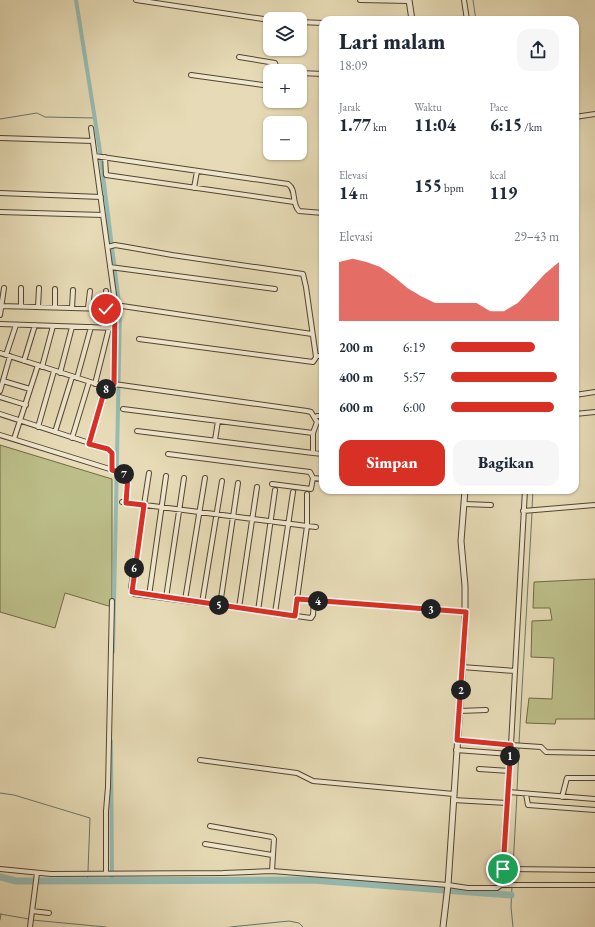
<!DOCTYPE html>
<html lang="id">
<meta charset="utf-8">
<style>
body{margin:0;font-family:"EB Garamond",serif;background:#f6f6f7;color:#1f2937;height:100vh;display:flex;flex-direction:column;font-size:15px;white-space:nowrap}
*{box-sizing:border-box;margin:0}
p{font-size:13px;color:#747a83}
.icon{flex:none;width:22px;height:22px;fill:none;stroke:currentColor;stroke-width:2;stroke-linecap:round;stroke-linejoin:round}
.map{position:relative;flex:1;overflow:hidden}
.drawer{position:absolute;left:319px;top:16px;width:260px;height:478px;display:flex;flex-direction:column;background:#fff;border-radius:12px;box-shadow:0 1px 3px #0004}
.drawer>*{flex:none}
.tools{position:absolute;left:263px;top:12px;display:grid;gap:8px}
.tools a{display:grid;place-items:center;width:44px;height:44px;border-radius:8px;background:#fff;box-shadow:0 1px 3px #0004;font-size:20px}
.pin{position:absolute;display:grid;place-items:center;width:34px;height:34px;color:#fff;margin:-17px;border:2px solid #fff;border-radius:50%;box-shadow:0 1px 4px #0007}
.km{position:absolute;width:20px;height:20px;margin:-10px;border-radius:50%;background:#222;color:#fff;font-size:11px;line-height:20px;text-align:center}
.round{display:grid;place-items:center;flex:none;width:42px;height:42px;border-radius:12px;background:#f6f6f7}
.head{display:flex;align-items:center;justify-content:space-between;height:68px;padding:0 20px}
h1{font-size:22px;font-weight:800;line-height:30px}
.stats{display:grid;grid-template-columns:repeat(3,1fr);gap:6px;height:68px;padding:4px 20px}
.stats div{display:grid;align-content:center}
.stats b{font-size:17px;font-weight:800}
.stats small{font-size:11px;font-weight:400}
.stats p{font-size:11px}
.chart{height:112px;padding:8px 20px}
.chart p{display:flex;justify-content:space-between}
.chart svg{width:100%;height:72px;margin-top:4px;fill:#d93025;opacity:.7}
.action{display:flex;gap:8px;margin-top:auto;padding:8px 20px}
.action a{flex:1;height:46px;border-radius:12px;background:#d93025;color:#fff;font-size:16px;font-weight:800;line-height:46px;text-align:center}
.action a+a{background:#f6f6f7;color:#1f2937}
ul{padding:0 20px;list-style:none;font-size:13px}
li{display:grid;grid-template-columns:64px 48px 1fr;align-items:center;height:30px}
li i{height:10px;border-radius:5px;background:#d93025}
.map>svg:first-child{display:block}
</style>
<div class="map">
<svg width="595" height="927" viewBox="0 0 595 927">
<rect width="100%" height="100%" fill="#e6dbb6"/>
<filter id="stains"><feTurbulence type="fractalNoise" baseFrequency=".005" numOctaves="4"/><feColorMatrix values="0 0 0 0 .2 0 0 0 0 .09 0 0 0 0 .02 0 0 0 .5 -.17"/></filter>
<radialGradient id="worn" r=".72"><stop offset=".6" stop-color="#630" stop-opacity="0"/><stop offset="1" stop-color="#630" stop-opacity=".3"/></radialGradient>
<path fill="#bcbe89" stroke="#706844" d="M0 445 112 479V607L65 593 55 628 0 612Z
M595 579V719H556L555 724 526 723 529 698 552 699 554 658 531 657 532 621 552 620 550 608H533L534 582Z"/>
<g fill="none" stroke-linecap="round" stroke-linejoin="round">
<path stroke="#69776b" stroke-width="1" d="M473 0 476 20
M0 119 37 113 45 117 95 118
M532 509 533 490
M519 743 532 513
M517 791 519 746
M0 793 14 795 90 818 88 871
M513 867 517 794
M87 881 88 875
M512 883 513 870
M512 886 511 907 513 927
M0 914 29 919
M0 920 1 914
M32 920 106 927
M230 927 289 921 299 923 303 927"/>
<path stroke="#96bbb2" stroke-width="4" d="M76 0 100 151 120 311 113 652
M111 741 112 880"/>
<path stroke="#96bbb2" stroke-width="7" d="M0 877 16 881 312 880 511 895"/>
<g stroke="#55442e" stroke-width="6">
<path id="minor" d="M136 0 270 20
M360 0 409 1
M464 0 467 20
M300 22 323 23
M239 57 275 63 278 71
M300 73 323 74
M191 75 270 86
M575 117 595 114
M91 128 115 302 114 384
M0 138 93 141
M95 156 288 184C297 190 291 203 299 211L323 213
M105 157 106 175 294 202
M194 188 197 171
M0 193 101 197
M0 212 103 215
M108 247 115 245 127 247 172 255 303 274 306 287 316 357
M110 267 275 289
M1 306 106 309 122 306 312 334
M21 306V288
M38 307 39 288
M55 307V289
M72 308 73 290
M88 308 90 291
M106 309V291
M0 315 4 288
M0 324 116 328
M139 339 313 362 317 356H323
M0 353 106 387
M6 355 16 325
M24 361 35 325
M42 367 53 326
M60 373 72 327
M77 378 91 327
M3 381 30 389
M95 384 109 328
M0 391 10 356
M575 395 595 392
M0 397 26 405
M123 409 313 433
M0 414 108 449 113 453 112 470
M575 414 595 412
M317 416H323
M38 427 54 371
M137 431 313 453V433L317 422 323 421
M55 432 72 377
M0 435 129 475 126 503
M72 438 89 382
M14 439 38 365
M215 440 218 421
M89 444 106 387 114 384 307 411 311 412 317 422
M313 453 323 454
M168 454 310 472 313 478 311 489 272 484
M149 473 131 588 134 594 311 618 313 615 314 600
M313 478 323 479
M307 494V526L316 527
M122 502 307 526 297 599
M464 504 491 505
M523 511 595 505
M149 596 166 476
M166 598 184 478
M185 600 205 478
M202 603 222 481
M220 605 238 483
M239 608 257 487
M258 611 275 490
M275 613 293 492
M295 616 297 599 466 612
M515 671 525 490
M459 711 486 710
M457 740 511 745 515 671 462 667
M511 754V745L541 747 546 752 595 753
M200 760 297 773 313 781 454 794
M479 769 510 771
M508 792 595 799
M526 794 528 805 595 810
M562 797 567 778H595
M453 800 507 803 511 754 456 750
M210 826 272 837 274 839 272 871
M205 844 272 855
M0 869 51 874 223 873 272 871 448 885 468 888H497L501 885 507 803
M503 869 595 870
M106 873V811L108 787 112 601
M501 885H595
M32 911 49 913
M30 927 37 873"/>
</g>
<g stroke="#55442e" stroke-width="7">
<path id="tertiary" d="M409 0 412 20
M443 927 448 885 465 630V586L461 541 465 490"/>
</g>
<use href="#minor" stroke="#efe8d0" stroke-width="4"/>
<use href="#tertiary" stroke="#efe8d0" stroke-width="5"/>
</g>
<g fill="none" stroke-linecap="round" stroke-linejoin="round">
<g stroke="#fff" stroke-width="8">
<path id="route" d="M106 309 115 307 114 384 105 389 89 444 108 449 112 453V470L128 475 126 503 144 505 132 592 295 616 297 599 466 612 457 740 511 745 503 869"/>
</g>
<use href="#route" stroke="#d93025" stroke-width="5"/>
</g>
<rect width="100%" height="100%" filter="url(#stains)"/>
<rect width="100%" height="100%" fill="url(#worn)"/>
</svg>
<div class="tools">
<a><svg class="icon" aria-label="layers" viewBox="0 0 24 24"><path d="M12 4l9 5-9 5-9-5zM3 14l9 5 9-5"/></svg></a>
<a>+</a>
<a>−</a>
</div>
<div class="pin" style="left:503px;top:869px;background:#1e9e55"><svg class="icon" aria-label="arrive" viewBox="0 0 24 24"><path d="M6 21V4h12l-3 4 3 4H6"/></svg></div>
<div class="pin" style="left:106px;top:309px;background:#d93025"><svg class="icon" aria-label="check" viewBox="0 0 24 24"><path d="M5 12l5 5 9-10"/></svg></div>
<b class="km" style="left:510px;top:756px">1</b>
<b class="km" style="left:461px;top:690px">2</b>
<b class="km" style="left:431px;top:609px">3</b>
<b class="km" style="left:318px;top:601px">4</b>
<b class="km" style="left:219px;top:605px">5</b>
<b class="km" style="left:134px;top:568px">6</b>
<b class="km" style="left:124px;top:474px">7</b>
<b class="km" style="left:106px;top:389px">8</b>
<section class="drawer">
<div class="head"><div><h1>Lari malam</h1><p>18:09</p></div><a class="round"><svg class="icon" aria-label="share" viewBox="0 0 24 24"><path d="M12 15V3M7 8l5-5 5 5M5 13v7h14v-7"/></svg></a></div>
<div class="stats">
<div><p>Jarak</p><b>1.77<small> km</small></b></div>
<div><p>Waktu</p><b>11:04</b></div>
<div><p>Pace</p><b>6:15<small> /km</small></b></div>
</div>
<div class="stats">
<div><p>Elevasi</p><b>14<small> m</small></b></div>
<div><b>155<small> bpm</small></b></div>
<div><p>kcal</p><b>119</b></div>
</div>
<div class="chart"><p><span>Elevasi</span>29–43 m</p>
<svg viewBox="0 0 160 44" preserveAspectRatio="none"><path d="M0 44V8L10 6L20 8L30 11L40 17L50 24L60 29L70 33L80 33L90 33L100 33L110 38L120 38L130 33L140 24L150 15L160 8V44z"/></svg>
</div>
<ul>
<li><b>200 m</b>6:19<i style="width:78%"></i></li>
<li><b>400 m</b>5:57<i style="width:98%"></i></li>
<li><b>600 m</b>6:00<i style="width:95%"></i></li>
</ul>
<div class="action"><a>Simpan</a><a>Bagikan</a></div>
</section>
</div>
